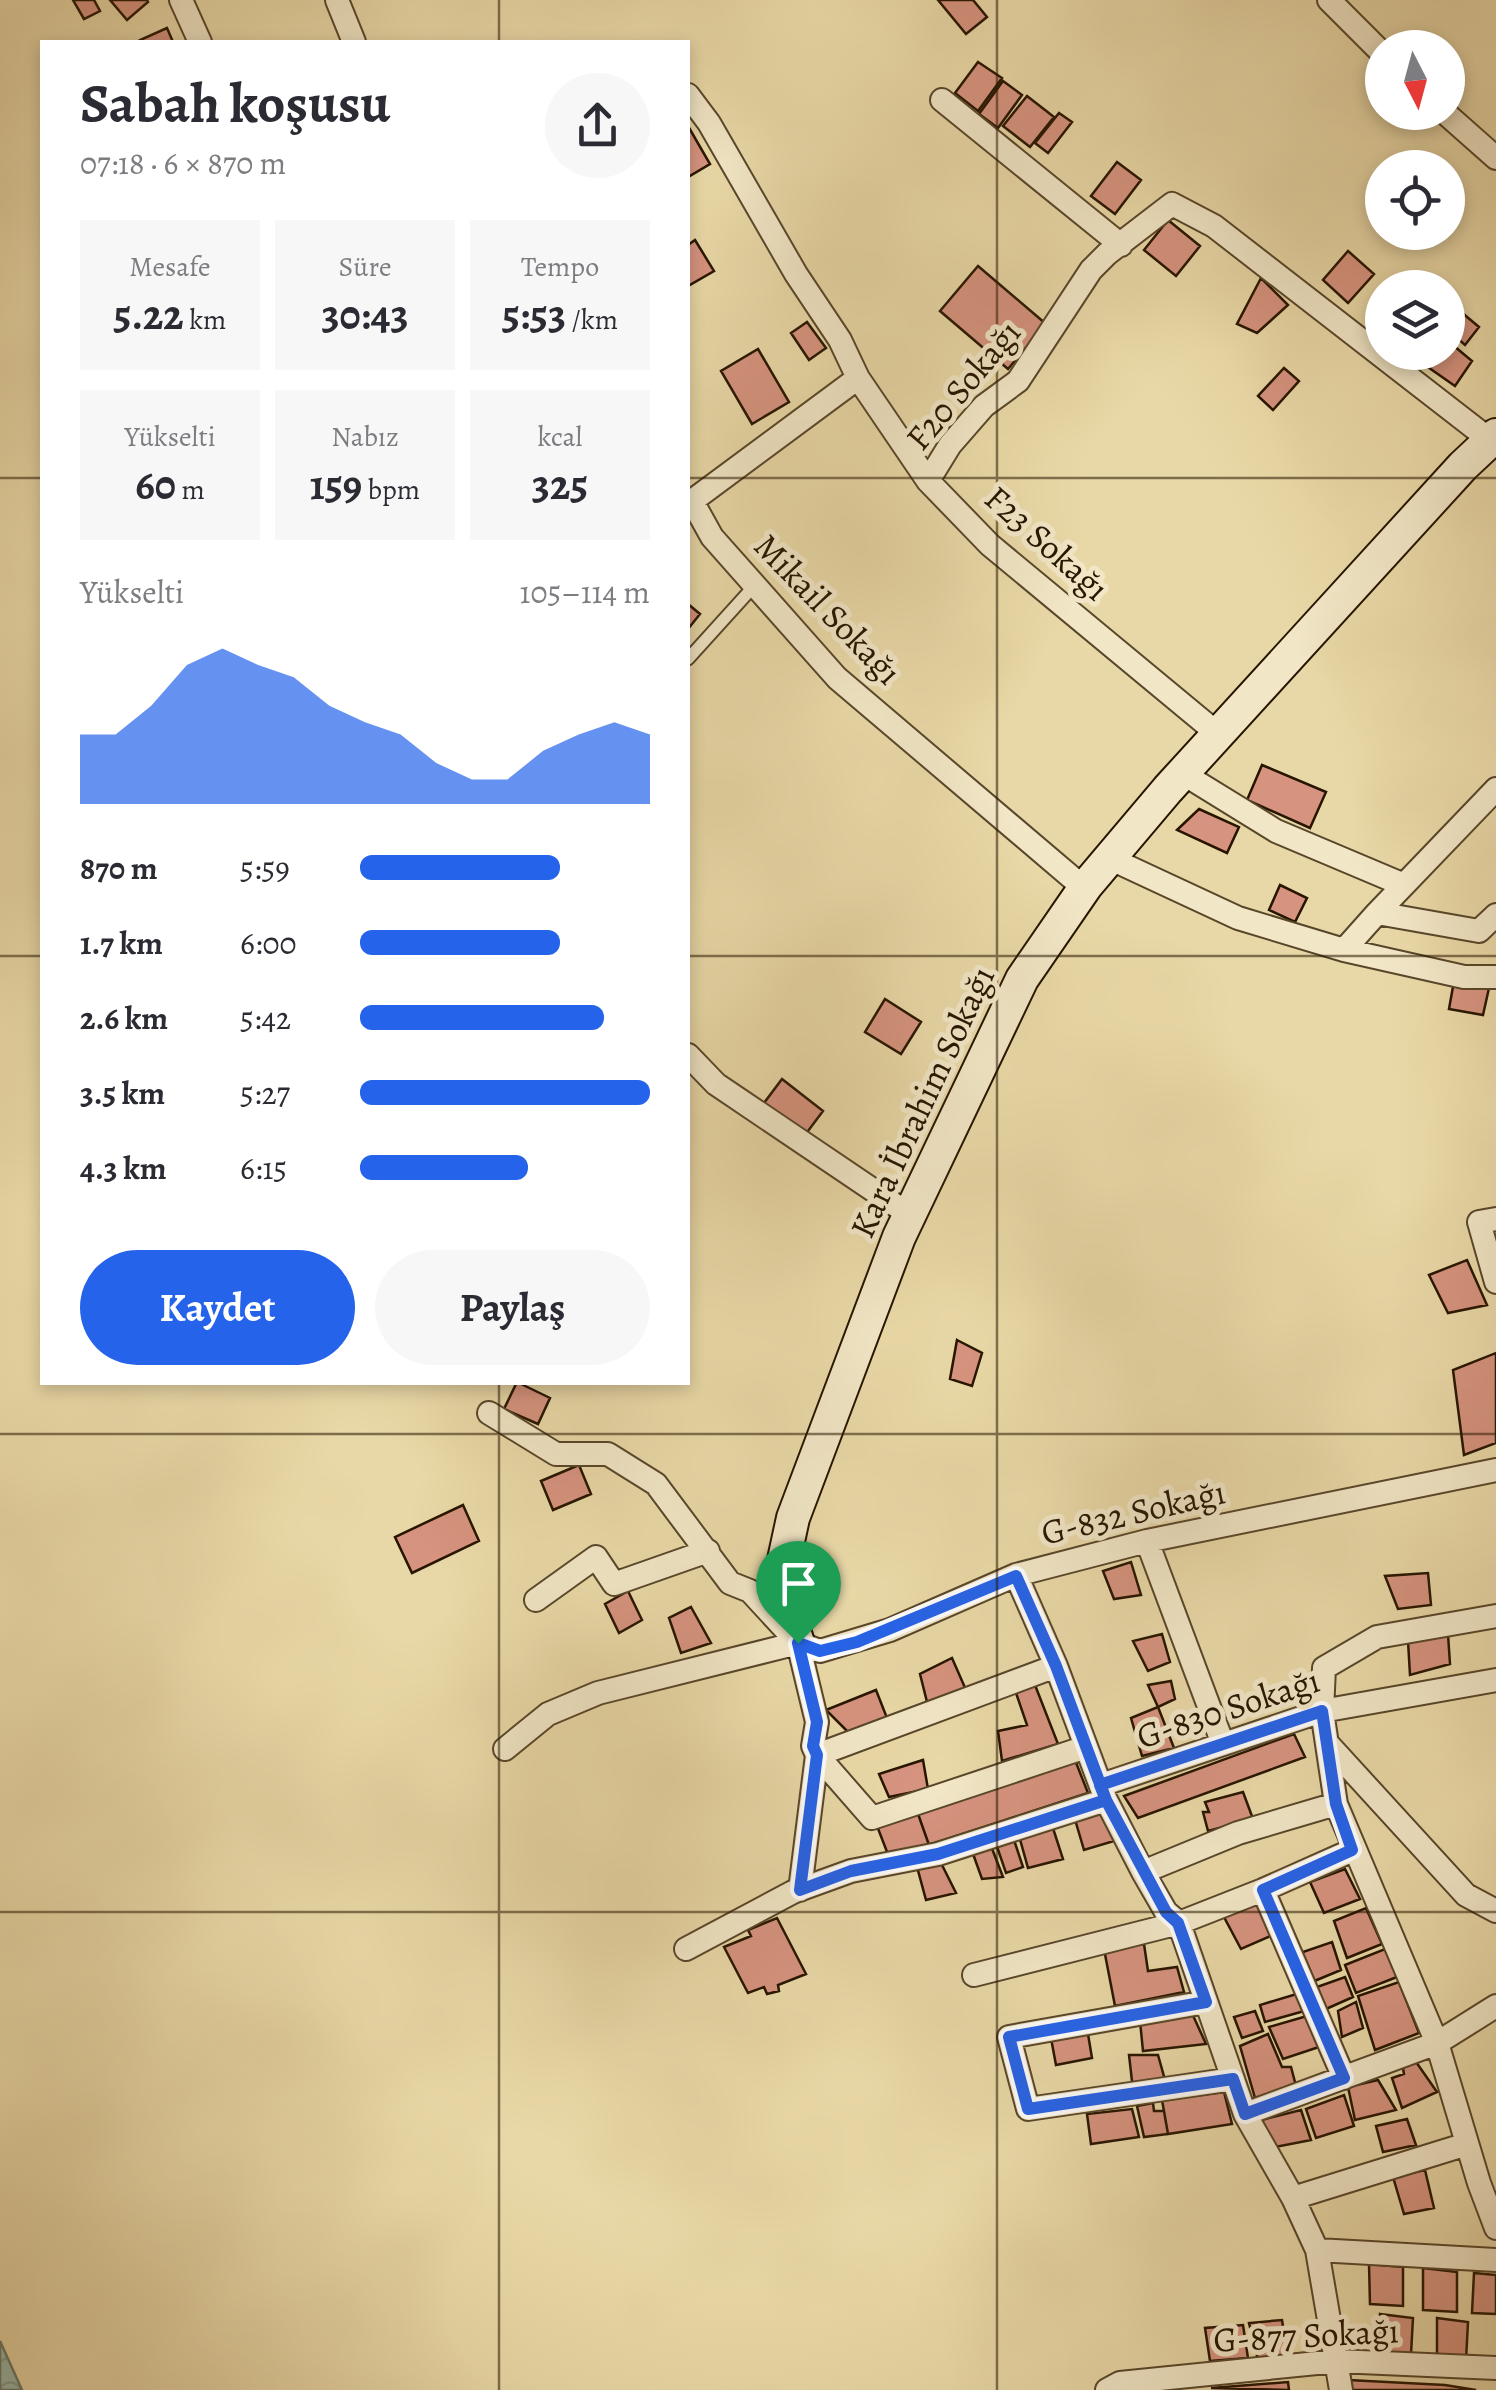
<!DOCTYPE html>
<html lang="tr">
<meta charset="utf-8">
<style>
body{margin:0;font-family:Alegreya,serif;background:#f7f7f7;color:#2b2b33;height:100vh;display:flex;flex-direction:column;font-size:38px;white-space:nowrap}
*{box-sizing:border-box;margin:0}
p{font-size:32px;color:#7c7c81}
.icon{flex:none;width:55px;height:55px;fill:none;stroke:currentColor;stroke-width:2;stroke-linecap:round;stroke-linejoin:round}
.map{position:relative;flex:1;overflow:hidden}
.panel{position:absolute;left:40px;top:40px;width:650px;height:1345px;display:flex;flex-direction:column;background:#fff;border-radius:0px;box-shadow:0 5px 15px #0003}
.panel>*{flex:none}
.needle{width:65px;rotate:174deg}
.fabs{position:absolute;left:1365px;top:30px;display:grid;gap:20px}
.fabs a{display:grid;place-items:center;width:100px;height:100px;border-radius:50%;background:#fff;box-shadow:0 5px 15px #0003;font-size:50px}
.pin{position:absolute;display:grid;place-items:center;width:85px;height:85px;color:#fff;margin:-102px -42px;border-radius:50% 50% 50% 0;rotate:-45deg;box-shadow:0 0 10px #0007}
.pin .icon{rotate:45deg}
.round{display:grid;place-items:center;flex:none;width:105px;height:105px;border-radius:52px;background:#f7f7f7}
.overview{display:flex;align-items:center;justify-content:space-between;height:170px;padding:0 40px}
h1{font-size:55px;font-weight:600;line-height:75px}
.stats{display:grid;grid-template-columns:repeat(3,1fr);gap:15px;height:170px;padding:10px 40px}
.stats div{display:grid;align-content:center;border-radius:0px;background:#f7f7f7;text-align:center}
.stats b{font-size:42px;font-weight:600}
.stats small{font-size:28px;font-weight:400}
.stats p{font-size:28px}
.chart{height:280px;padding:20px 40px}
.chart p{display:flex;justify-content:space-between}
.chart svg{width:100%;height:180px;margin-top:10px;fill:#2563eb;opacity:.7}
.cta{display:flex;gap:20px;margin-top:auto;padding:20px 40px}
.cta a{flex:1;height:115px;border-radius:60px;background:#2563eb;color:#fff;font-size:40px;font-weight:600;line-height:115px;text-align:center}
.cta a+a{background:#f7f7f7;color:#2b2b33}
ul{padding:0 40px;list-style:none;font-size:32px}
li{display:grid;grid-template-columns:160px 120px 1fr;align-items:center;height:75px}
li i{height:25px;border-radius:12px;background:#2563eb}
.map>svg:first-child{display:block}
</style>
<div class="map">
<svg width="1496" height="2390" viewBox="0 0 1496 2390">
<defs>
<pattern id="water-waves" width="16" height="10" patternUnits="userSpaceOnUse" patternTransform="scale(2.5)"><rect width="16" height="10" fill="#97b9ab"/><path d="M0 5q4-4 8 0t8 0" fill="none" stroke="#829e91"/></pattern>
</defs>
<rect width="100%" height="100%" fill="#e9d8a7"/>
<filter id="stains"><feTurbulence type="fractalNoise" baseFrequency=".002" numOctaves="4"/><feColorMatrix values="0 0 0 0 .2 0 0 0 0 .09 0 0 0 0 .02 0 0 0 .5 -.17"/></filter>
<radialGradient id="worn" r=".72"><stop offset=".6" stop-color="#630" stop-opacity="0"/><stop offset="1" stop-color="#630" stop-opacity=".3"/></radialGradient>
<path fill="url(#water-waves)" stroke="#6a7767" stroke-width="2.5" d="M0 2341 22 2390H0Z"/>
<path fill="#d6937f" stroke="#271500" stroke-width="2.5" d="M73 0H94L100 11 84 19Z
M110 0H147L148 2 127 20Z
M938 0H973L987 17 966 34Z
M167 28 173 42H141L140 40Z
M978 62 1002 78 978 111 955 93Z
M1003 81 1022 95 998 128 979 114Z
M1027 96 1054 117 1030 147 1003 126Z
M1059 113 1072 122 1048 153 1035 143Z
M688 126 710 164 688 177Z
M1117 162 1141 180 1115 214 1091 196Z
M1168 220 1200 246 1176 276 1144 250Z
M695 240 714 271 688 286V245Z
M1348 251 1374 274 1348 303 1323 280Z
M978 266 1046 324 1008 369 940 311Z
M1261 278 1288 305 1257 333 1237 324Z
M1448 301 1479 327 1465 345 1448 330Z
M807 322 826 348 809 360 791 333Z
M1448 341 1472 361 1455 386 1412 356 1415 352H1448Z
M758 349 789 402 752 424 721 371Z
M1284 368 1299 381 1273 410 1258 396Z
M688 604 700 614 688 629Z
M1262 765 1326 792 1310 828 1247 800Z
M1199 809 1239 827 1227 853 1177 830Z
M1280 885 1307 898 1295 922 1269 910Z
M1454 981 1489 988 1483 1015 1449 1009Z
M885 999 921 1022 901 1054 865 1032Z
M782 1079 823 1111 802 1139 761 1107Z
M1467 1260 1487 1305 1448 1313 1429 1275Z
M957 1340 982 1353 972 1386 950 1379Z
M1496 1353V1443L1464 1455 1453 1370Z
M517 1382 550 1398 538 1424 504 1409Z
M579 1465 591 1494 553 1510 541 1481Z
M463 1505 479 1541 412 1573 395 1537Z
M1131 1562 1141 1595 1114 1599 1103 1571Z
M1428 1573 1431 1605 1398 1609 1385 1576Z
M628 1591 642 1620 619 1633 605 1604Z
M691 1607 711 1643 681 1653 669 1618Z
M1162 1634 1170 1662 1148 1671 1133 1641Z
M1448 1634 1450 1664 1410 1675 1408 1641Z
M952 1658 966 1690 927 1702 920 1674Z
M1171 1681 1175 1699 1158 1707 1148 1685Z
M1035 1685 1058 1744 1002 1761 998 1731 1027 1725 1016 1693Z
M876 1690 887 1718 850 1734 826 1710Z
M1158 1707 1174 1748 1142 1756 1131 1718Z
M1294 1734 1305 1757 1138 1818 1124 1796Z
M923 1760 928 1789 889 1797 879 1774Z
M1075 1760 1088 1793 929 1845 917 1811Z
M1243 1792 1253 1819 1208 1831 1203 1812H1209L1205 1802Z
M917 1811 929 1845 889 1857 877 1826Z
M1101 1811 1114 1841 1084 1850 1074 1816Z
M1051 1822 1063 1859 1028 1868 1018 1832Z
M1012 1834 1023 1867 1006 1873 994 1838Z
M991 1846 1003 1877 982 1879 972 1851Z
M940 1861 956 1893 926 1900 916 1863Z
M1345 1869 1360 1899 1324 1913 1310 1882Z
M1257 1903 1273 1935 1241 1949 1224 1917Z
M1366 1908 1382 1944 1347 1958 1334 1921Z
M777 1918 806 1974 778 1985 779 1991 767 1994 764 1987 748 1993 724 1947 751 1936 748 1930Z
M1332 1942 1341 1970 1312 1982 1300 1953Z
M1144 1944 1148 1971 1177 1967 1184 1992 1115 2006 1104 1949Z
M1385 1949 1397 1977 1356 1993 1345 1965Z
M1345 1977 1353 1997 1326 2009 1317 1987Z
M1399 1982 1419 2033 1375 2050 1358 1996Z
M1300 1993 1308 2010 1265 2022 1260 2005Z
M1356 2002 1363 2028 1342 2037 1338 2011Z
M1191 2011 1206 2044 1143 2051 1140 2021Z
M1255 2011 1263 2031 1242 2038 1234 2017Z
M1307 2016 1322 2046 1283 2059 1269 2027Z
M1050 2033 1088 2034 1092 2058 1056 2065Z
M1268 2034 1282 2067H1291L1296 2086 1255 2098 1240 2046Z
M1129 2055H1158L1165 2080 1133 2090Z
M1414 2059 1437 2092 1402 2108 1392 2078 1404 2074 1402 2063Z
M1378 2080 1396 2110 1355 2120 1348 2087Z
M1224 2092 1232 2124 1168 2134 1162 2100Z
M1344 2095 1354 2126 1316 2138 1306 2109Z
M1153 2103 1154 2111H1164L1168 2134 1144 2137 1137 2106Z
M1132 2109 1139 2137 1091 2144 1087 2114Z
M1301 2110 1311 2140 1270 2148 1261 2120Z
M1407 2119 1416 2145 1383 2152 1376 2126Z
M1425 2170 1434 2208 1404 2214 1393 2177Z
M1369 2264 1403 2267V2306L1370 2304Z
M1423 2268 1457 2272V2312L1423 2310Z
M1474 2273 1496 2275V2314L1472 2313Z
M1380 2314 1413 2318 1411 2354 1376 2353Z
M1437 2318 1468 2322 1466 2360 1437 2359Z
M1282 2320 1288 2357 1258 2360 1249 2323Z
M1243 2325 1248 2358 1210 2361 1205 2328Z
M1348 2380 1445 2385 1476 2390H1349Z
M1288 2382 1289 2390 1211 2388Z"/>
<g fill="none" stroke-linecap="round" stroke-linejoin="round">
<g stroke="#58462a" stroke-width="15">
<path id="lane" d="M688 659 755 585"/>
</g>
<g stroke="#58462a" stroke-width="26">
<path id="street" d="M181 0 200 42
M337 0 354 42
M1329 0 1382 53
M688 95 709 123 796 274 840 340 858 378 928 481 990 545 1218 734
M942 100 1121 245
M1444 112 1496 158
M858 378 692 501 712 537 837 678 1084 888
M928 481 950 445 984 406 1018 381 1091 270 1107 254 1172 204 1214 226 1490 440
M1182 773 1276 831 1404 885
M1109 858 1238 918 1344 950 1464 977H1496
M1377 913 1496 789
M1344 950 1377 913 1479 931 1496 915
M688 1055 716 1084 910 1215
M1496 1219 1479 1222 1496 1282
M489 1413 556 1454H608L656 1484 730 1583 750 1591 798 1643 820 1651 890 1630 1016 1575 1147 1541 1496 1470
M1147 1541 1223 1744
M1016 1575 1056 1666 1106 1800 1143 1872 1238 1833 1336 1804
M536 1600 596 1557 614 1584 708 1551
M1496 1616 1377 1637 1324 1668 1322 1711 1336 1804 1437 2043 1479 2183 1496 2228
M798 1643 817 1722 813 1746 817 1755 800 1890
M1056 1666 817 1755 872 1818 1086 1747
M1327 1743 1466 1895 1496 1911
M505 1749 548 1714 598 1693 798 1643
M1101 1785 1322 1711 1496 1680
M1143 1872 1166 1912 1179 1923 1245 2114 1293 2198 1317 2250 1341 2390
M1263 1890 1344 2078
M686 1949 793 1892 851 1871 938 1854 1106 1800
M974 1975 1179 1923 1263 1890 1353 1850
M1206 2002 1009 2037 1028 2109 1233 2079
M1245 2114 1437 2043 1496 2006
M1293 2198 1467 2144
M1317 2250 1496 2260
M1107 2390 1120 2383 1337 2361 1496 2368"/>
</g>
<g stroke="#271500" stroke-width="36">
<path id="secondary" d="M798 1643 779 1583 793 1518 899 1237 1022 979 1086 886 1168 789 1463 466 1496 435"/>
</g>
<use href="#lane" stroke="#f1e6c6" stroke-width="11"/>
<use href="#street" stroke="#f1e6c6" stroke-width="22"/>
<use href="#secondary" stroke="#f1e6c6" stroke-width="32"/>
</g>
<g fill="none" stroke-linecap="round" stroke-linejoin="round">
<g stroke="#fff" stroke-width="20">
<path id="route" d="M798 1643 820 1651 857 1642 1016 1576 1056 1666 1106 1800 1166 1912 1178 1923 1206 2002 1009 2037 1028 2109 1233 2079 1245 2114 1344 2078 1263 1890 1352 1850 1336 1804 1322 1711 1100 1785 1106 1800 938 1854 851 1871 800 1890 817 1755 813 1746 817 1722 798 1643"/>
</g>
<use href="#route" stroke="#2563eb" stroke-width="12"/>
</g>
<path fill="none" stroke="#271500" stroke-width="2.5" stroke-opacity="0.55" d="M499 0V42M997 0V2390M0 478H42M688 478H1496M0 956H42M688 956H1496M499 1382V2390M0 1434H1496M0 1912H1496"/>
<g text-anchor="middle" stroke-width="10" stroke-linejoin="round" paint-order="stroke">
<g font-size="35" fill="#271500" stroke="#f1e6c6">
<text transform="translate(963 385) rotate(-50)" y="12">F20 Sokağı</text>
<text transform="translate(1047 543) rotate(42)" y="12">F23 Sokağı</text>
<text transform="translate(828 609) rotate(46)" y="12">Mikail Sokağı</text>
<text transform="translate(922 1102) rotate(-65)" y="12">Kara İbrahim Sokağı</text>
<text transform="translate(1133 1512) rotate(-13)" y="12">G-832 Sokağı</text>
<text transform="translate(1228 1708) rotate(-18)" y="12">G-830 Sokağı</text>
<text transform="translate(1306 2335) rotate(-3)" y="12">G-877 Sokağı</text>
</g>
</g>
<rect width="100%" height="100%" filter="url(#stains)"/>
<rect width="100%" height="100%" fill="url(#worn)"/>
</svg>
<div class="fabs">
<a><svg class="needle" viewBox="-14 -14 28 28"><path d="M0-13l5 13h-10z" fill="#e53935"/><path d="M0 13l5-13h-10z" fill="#7c7c81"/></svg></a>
<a><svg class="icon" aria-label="locate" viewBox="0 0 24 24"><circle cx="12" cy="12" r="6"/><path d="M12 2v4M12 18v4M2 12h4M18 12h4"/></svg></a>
<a><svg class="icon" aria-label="layers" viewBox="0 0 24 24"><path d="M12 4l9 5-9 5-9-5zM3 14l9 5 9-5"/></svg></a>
</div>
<div class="pin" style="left:798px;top:1643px;background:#1e9e55"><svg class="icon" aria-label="arrive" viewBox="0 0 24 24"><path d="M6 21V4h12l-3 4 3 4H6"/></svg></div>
<section class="panel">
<div class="overview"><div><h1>Sabah koşusu</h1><p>07:18 · 6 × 870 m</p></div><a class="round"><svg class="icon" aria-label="share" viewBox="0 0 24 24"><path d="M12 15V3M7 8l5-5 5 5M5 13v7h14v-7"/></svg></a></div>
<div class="stats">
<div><p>Mesafe</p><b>5.22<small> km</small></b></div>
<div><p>Süre</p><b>30:43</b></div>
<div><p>Tempo</p><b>5:53<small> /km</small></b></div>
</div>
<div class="stats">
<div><p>Yükselti</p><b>60<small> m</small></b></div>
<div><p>Nabız</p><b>159<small> bpm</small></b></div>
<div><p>kcal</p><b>325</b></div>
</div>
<div class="chart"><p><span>Yükselti</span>105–114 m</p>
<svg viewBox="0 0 160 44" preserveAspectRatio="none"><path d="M0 44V27L10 27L20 20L30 10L40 6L50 10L60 13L70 20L80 24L90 27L100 34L110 38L120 38L130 31L140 27L150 24L160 27V44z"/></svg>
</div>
<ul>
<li><b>870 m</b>5:59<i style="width:69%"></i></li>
<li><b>1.7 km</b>6:00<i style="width:69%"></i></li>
<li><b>2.6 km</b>5:42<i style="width:84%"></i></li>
<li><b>3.5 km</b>5:27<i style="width:100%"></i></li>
<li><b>4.3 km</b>6:15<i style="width:58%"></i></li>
</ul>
<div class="cta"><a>Kaydet</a><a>Paylaş</a></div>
</section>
</div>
